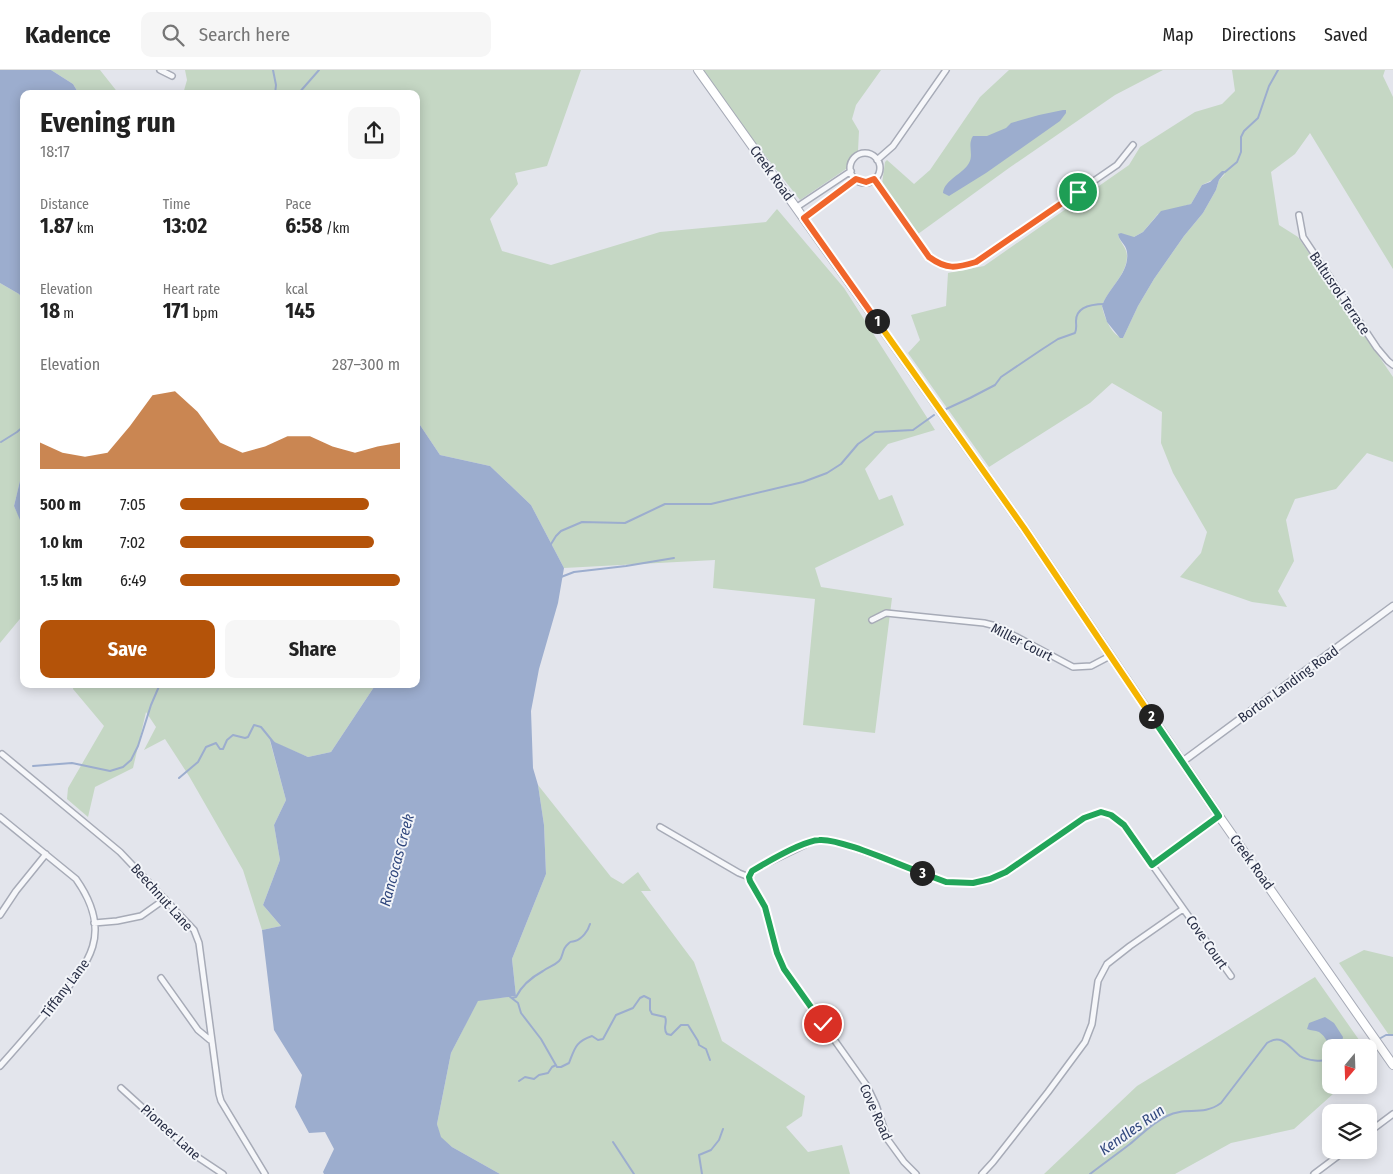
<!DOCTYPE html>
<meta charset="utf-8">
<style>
body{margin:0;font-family:"Fira Sans Condensed",sans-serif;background:#f6f6f6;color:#222;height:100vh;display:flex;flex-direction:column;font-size:19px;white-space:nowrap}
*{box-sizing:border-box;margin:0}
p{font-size:16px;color:#767676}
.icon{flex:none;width:28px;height:28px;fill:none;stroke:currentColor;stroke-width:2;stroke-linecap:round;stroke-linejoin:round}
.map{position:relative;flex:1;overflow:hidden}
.sheet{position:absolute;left:20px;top:20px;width:400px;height:598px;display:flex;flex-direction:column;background:#fff;border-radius:10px;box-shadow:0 2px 12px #0003}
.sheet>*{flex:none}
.needle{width:32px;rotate:199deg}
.controls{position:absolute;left:1322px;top:969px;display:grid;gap:10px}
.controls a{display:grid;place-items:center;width:55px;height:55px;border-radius:10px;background:#fff;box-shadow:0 2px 12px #0003;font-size:25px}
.pin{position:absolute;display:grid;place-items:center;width:42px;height:42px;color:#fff;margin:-21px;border:2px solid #fff;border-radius:50%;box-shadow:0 1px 5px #0007}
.km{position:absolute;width:25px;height:25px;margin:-12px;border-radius:50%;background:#222;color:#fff;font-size:14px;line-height:25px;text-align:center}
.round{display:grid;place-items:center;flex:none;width:52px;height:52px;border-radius:10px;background:#f6f6f6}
.head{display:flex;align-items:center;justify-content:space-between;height:85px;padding:0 20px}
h1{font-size:28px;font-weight:700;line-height:38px}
.stats{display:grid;grid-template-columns:repeat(3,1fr);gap:8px;height:85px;padding:5px 20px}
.stats div{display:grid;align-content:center}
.stats b{font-size:21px;font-weight:700}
.stats small{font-size:14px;font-weight:400}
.stats p{font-size:14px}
.chart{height:140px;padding:10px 20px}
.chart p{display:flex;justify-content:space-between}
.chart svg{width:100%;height:90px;margin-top:5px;fill:#b45309;opacity:.7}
.primary-button{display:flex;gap:10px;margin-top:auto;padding:10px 20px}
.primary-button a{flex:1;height:58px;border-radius:10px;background:#b45309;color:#fff;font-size:20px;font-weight:700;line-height:58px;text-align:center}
.primary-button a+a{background:#f6f6f6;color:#222}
ul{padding:0 20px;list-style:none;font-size:16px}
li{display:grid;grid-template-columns:80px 60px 1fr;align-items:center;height:38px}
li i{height:12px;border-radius:6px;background:#b45309}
header{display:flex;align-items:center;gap:30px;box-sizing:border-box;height:70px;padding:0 25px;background:#fff;border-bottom:1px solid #e0e0e0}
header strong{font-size:24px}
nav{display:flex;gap:28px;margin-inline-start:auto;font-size:18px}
.search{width:350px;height:45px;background:#f6f6f6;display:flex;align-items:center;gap:12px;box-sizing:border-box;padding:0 18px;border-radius:10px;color:#767676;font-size:19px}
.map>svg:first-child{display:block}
</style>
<header>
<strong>Kadence</strong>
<div class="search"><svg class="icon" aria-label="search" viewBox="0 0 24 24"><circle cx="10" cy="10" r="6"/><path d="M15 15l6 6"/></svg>Search here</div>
<nav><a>Map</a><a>Directions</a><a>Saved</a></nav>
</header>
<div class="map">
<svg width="1393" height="1104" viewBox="0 0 1393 1104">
<rect width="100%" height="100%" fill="#e3e5ec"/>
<path fill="#c5d7c4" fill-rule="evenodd" d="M51 0H100L119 24H79L73 14Z
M185 0H581L547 96 515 103 518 114 490 149 502 181 551 195 660 162 766 152 777 139 844 218 935 360 888 374 865 399 879 430 892 425 904 455 815 498 821 517 892 528 875 663 803 655 815 529 713 518 715 490 564 498 531 435 490 396 440 385 416 349V24H183L187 10Z
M698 0H881L856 35 852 49 859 61 858 81 852 87 846 99 800 130Z
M1009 0H1163L1115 25 1009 98 918 164 882 114 885 92 887 90 914 114 930 100 980 27Z
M1232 0H1385L1383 6 1393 27V199L1310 63 1295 84 1271 102 1279 155 1298 167 1393 307V392L1367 383 1336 419 1295 429 1286 450 1294 491 1278 521 1287 537 1252 532 1180 507 1201 483 1207 462 1173 403 1161 373 1162 342 1112 313 1090 333 989 397 908 283 920 270 911 245 946 236 948 203 984 196 1129 95 1140 77 1195 42 1222 34 1235 21ZM1225 104 1219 110 1216 120 1203 143 1184 166 1154 209 1138 236 1123 268C1112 266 1104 247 1102 236 1108 219 1127 205 1127 186 1127 177 1119 172 1118 164H1123L1132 168 1143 162 1158 144 1191 134 1202 115Z
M0 213 19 224 24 231V394L14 436 24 457V544L0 573Z
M74 614H376L331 682 308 687 270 671 286 730 274 755 280 790 263 835 281 856 262 860 243 800 189 706 165 669 144 680 156 657 146 642 133 698 95 717 88 747 67 729 68 718 104 656 73 619Z
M538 715 611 807 623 814 638 802 651 821H641L694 892 722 971 805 1026 802 1046 786 1057 808 1082 842 1075 850 1104H500L452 1077 440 1067 437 1054 451 983 478 930 516 926 512 889 546 804 544 755Z
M1364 880 1393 887V964L1389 965 1339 893Z
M1315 907 1364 977 1331 978V1015H1343L1294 1059 1231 1073 1175 1104H1044L1137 1016Z"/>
<path fill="#9cadce" d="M0 0H51L73 14 79 24H24V231L19 224 0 213Z
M1063 40H1066V43L1060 51 986 103 949 126 943 123C944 110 963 104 969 93 974 84 967 75 973 66H987L1006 58 1011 53 1039 45Z
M1222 101H1226L1219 110 1216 120 1203 143 1184 166 1154 209 1138 236 1123 268H1120L1107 252 1102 236C1108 218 1130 203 1127 182 1126 174 1119 171 1118 164L1121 163 1134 167 1143 162 1161 141 1191 134 1202 115 1210 112Z
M416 349 440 385 490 396 531 435 564 498 558 533 539 599 531 641 533 698 538 715 544 755 546 804 512 889 516 926 478 931 451 983 437 1054 441 1067 452 1077 500 1104H324L323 1102 334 1079 325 1062 309 1063 295 1037 302 1005 274 960 262 860 281 856 263 835 280 790 274 755 286 730 270 670 308 687 331 682 376 614H416Z
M24 394V457H23L14 436Z
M1325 947 1334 953 1343 967 1342 972C1328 984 1329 968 1319 962 1315 960 1311 961 1307 959L1309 953Z"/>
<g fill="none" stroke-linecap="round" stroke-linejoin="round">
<path stroke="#9cadce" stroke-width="2" d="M273 0 276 15 275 24
M298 24 319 0
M1225 102 1237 92 1241 82V67L1244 61 1258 48 1269 16 1278 0
M944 340 970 328 995 315 1001 307 1041 280 1058 269 1075 263C1077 258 1076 256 1076 251 1076 236 1094 234 1105 234
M1 372 17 362 24 356
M551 474 556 466 561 461 582 452 625 453 665 434H711L803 412 827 403 841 394 858 374 875 362 913 360 934 345
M561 507 574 502 626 496 674 488
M33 696 72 693 110 701 123 697 131 690 138 676 151 635 160 614
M179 708 198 692 206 677 216 673 220 679H223L227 670 233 665 245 668 248 667 254 655 261 657 274 673
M509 926 518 933 521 943 541 969 557 997H561L569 993C575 978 575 972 592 966L598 970 603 969 616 945 633 938 640 928 644 926 650 929V940L652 944 665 947C668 953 662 958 667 964L671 965 681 955H688L698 971 699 975 706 979 710 990
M512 928 516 927C522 915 532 907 543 901 548 897 554 896 559 891 564 886 561 880 568 874 572 870 569 873 575 871 582 869 588 861 590 854
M1379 969 1386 965H1393
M1345 978 1367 975 1375 971
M519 1011 525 1007 534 1009 539 1005 548 1003 552 997 556 995
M613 1072 634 1104
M702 1104 699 1085 711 1080 719 1070 723 1059
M1090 1104C1103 1094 1117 1084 1130 1074 1142 1064 1152 1053 1167 1046 1186 1036 1202 1047 1221 1033L1267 973C1282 963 1289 977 1300 986 1308 991 1322 992 1331 989"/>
<g stroke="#a7abb7" stroke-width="8">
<path id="minor" d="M160 0 172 6
M850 98a15 15 0 1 1 30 0a15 15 0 1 1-30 0Z
M877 90 893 76 946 0
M875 109 929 187C947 200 956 198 976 192L1117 95 1133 75
M797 137 851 101
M1299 145 1303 167 1377 278 1388 291 1393 295
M804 148 856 109
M872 550 886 543 984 553 996 556 1073 597 1091 596 1110 586
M2 684 120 782 194 860 199 873 219 1024 221 1031 265 1104
M0 747 76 809C114 863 90 893 53 935 36 955 18 976 0 996
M660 757 739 803 749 807
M1152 795 1219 746
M0 845 16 821 46 784
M94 853 117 851 141 846 165 829
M161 908 198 960 210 970
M121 1018 196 1086 223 1104
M1369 1062 1393 1044
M916 1104 904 1092 888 1070 876 1035 867 1016 784 899 777 883 765 837 750 811 749 807 753 801 757 798 813 771 821 770 838 772 946 812 973 813 990 809 1006 802 1084 748 1101 742 1111 745 1124 755 1231 906
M982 1104 993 1092 1048 1022 1085 972 1092 954 1098 911 1107 894 1130 876 1183 839
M1314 1104 1346 1080"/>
</g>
<g stroke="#a7abb7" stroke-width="9">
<path id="tertiary" d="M1182 692 1393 536"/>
</g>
<g stroke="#a7abb7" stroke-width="10">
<path id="secondary" d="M698 0 1024 458 1219 746 1393 995"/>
</g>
<use href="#minor" stroke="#f6f7fa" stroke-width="5"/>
<use href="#tertiary" stroke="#f6f7fa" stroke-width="6"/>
<use href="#secondary" stroke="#fff" stroke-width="8"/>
</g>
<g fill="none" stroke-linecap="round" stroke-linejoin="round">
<g stroke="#fff" stroke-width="10">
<path id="split-1" d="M877 251 804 148 856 109 866 112 874 109 929 187C947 200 956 198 976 192L1078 122"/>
</g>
<g stroke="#fff" stroke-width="10">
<path id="split-2" d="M877 251 1024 458 1151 646"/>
</g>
<g stroke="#fff" stroke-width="10">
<path id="split-3" d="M922 803 946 812 973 813 990 809 1006 802 1084 748 1101 742 1111 745 1124 755 1152 795 1219 746 1151 646"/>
</g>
<g stroke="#fff" stroke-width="10">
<path id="split-4" d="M823 954 784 899 777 883 765 837 750 811 749 807 752 801C767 792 803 771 819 770 840 768 899 795 922 803"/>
</g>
<use href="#split-1" stroke="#f0652b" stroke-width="6"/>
<use href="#split-2" stroke="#f5b400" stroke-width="6"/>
<use href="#split-3" stroke="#22a559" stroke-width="6"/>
<use href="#split-4" stroke="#22a559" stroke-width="6"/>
</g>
<g text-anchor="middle" stroke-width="4" stroke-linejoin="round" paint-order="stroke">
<g font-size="14" fill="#292f46" stroke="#f3f5f9">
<text transform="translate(772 103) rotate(54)" y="5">Creek Road</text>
<text transform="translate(1340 223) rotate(56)" y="5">Baltusrol Terrace</text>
<text transform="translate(1022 572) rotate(27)" y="5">Miller Court</text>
<text transform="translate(1288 614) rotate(-36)" y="5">Borton Landing Road</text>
<text transform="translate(1252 792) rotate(54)" y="5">Creek Road</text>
<text transform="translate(162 827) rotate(48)" y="5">Beechnut Lane</text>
<text transform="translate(1207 872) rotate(55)" y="5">Cove Court</text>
<text transform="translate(65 918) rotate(-53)" y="5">Tiffany Lane</text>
<text transform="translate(876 1042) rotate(66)" y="5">Cove Road</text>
<text transform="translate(171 1062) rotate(42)" y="5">Pioneer Lane</text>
</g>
<g font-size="15" font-style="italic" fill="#30477d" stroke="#f3f5f9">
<text transform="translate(397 790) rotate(-75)" y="5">Rancocas Creek</text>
<text transform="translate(1132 1060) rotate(-35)" y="5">Kendles Run</text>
</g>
</g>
</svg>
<div class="controls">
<a><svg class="needle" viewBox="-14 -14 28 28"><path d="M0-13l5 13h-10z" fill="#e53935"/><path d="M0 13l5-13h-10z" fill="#767676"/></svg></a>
<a><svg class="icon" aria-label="layers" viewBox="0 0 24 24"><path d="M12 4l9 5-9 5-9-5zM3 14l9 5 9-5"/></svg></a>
</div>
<div class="pin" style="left:1078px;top:122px;background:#1e9e55"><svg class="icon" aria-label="arrive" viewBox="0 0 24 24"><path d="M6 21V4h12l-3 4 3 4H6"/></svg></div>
<div class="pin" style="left:823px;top:954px;background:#d93025"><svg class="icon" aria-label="check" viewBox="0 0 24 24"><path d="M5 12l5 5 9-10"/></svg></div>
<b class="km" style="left:877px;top:251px">1</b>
<b class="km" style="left:1151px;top:646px">2</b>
<b class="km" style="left:922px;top:803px">3</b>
<section class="sheet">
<div class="head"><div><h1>Evening run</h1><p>18:17</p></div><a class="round"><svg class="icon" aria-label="share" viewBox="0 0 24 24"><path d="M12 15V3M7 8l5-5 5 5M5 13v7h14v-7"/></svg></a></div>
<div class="stats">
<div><p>Distance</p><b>1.87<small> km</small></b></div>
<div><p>Time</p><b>13:02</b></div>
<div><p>Pace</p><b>6:58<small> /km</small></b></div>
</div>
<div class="stats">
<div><p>Elevation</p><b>18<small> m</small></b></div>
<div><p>Heart rate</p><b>171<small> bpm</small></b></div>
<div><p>kcal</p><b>145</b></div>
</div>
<div class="chart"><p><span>Elevation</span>287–300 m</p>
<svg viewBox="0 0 160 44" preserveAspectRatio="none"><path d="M0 44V31L10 36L20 38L30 36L40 23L50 8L60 6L70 16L80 31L90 36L100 33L110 28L120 28L130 33L140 36L150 33L160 31V44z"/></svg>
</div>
<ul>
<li><b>500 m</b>7:05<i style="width:86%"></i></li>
<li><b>1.0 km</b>7:02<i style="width:88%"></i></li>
<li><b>1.5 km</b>6:49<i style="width:100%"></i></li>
</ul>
<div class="primary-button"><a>Save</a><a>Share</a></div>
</section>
</div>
